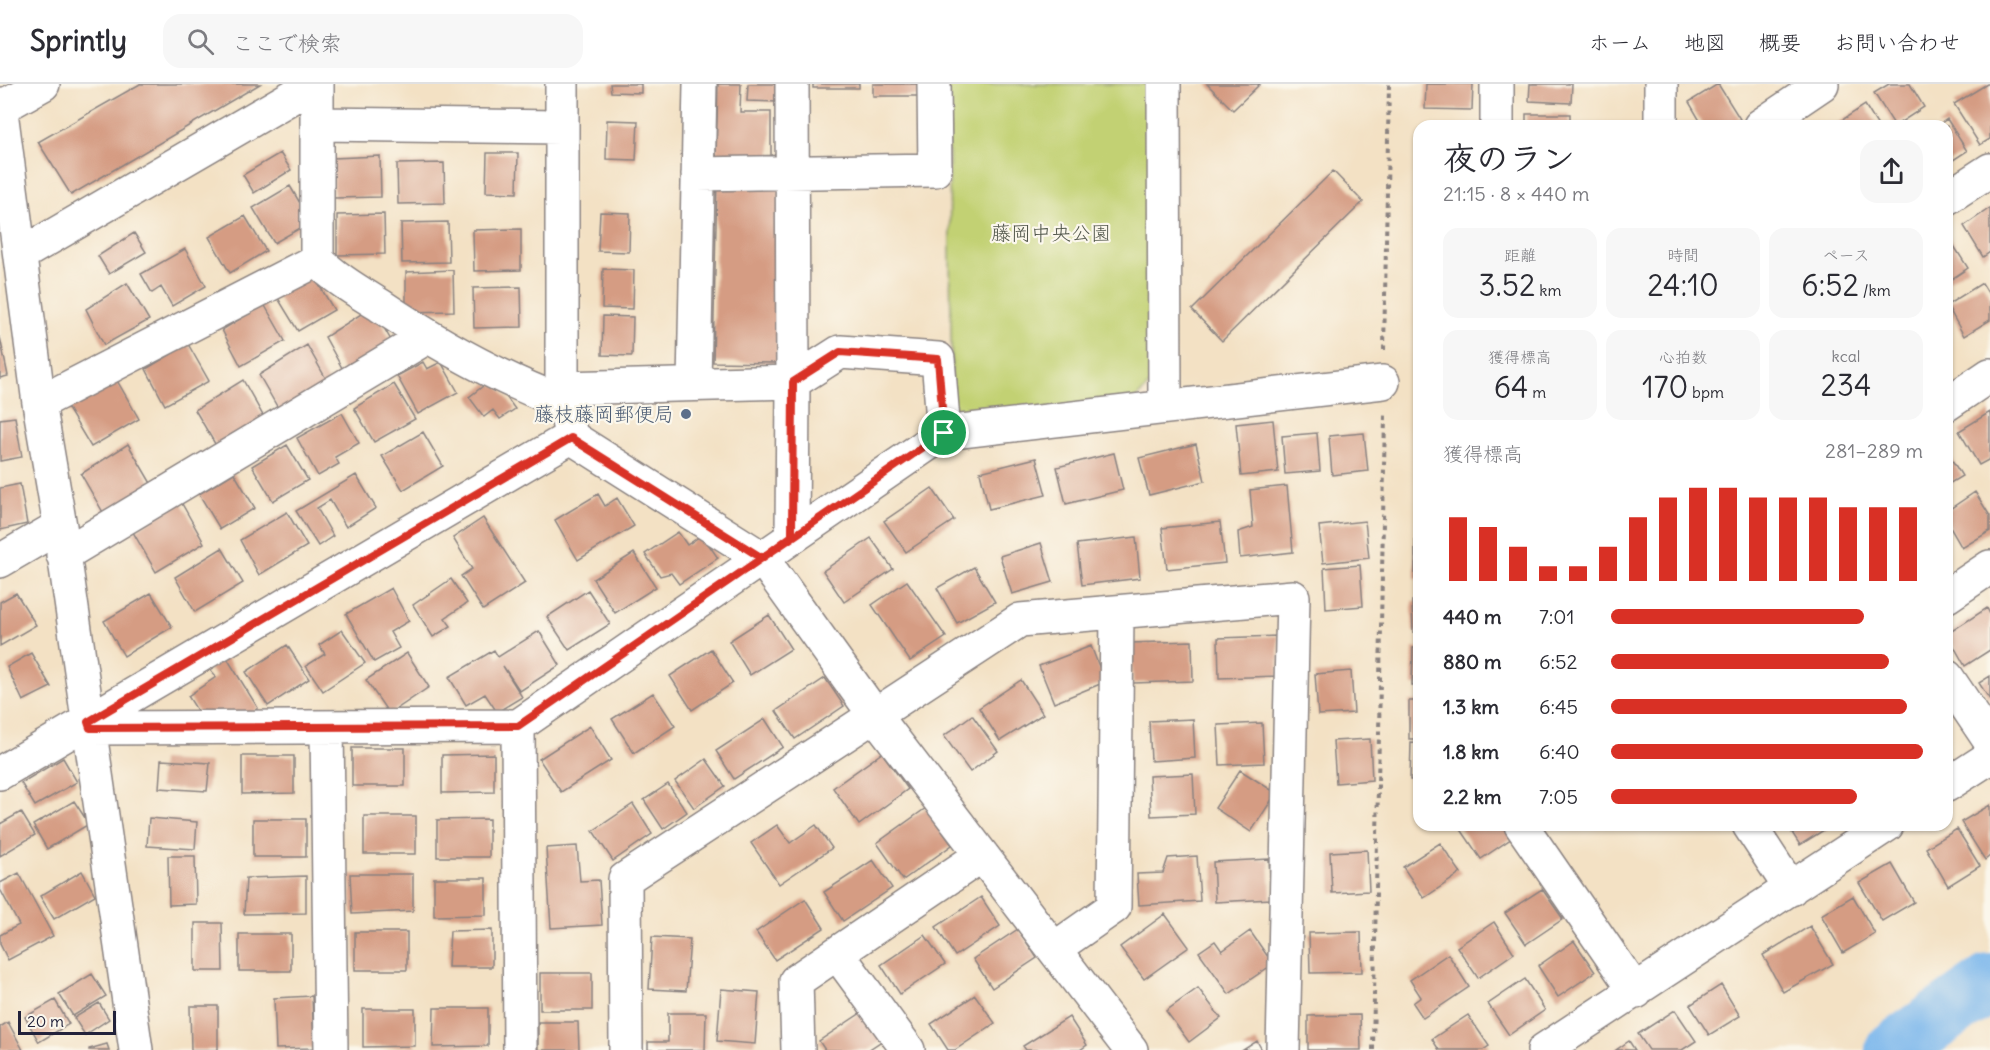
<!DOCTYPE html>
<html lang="ja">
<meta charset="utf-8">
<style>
body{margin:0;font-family:Delius,"Klee One",sans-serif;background:#f7f7f7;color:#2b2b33;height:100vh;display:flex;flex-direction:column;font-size:22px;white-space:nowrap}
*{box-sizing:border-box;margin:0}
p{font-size:20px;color:#7c7c81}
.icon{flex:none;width:33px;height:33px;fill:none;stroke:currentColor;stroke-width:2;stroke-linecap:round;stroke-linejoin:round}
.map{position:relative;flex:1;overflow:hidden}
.sheet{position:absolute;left:1413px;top:36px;width:540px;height:711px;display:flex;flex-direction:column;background:#fff;border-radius:18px;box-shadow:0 2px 4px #0004}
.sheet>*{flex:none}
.scale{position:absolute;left:18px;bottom:15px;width:98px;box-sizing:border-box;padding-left:6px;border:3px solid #22223b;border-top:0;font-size:16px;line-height:21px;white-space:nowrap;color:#22223b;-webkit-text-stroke:4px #fbf7ec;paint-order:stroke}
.pin{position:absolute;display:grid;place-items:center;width:51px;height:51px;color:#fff;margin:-26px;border:3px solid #fff;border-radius:50%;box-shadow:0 2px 6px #0007}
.round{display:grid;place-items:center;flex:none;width:63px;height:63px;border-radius:18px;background:#f7f7f7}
.overview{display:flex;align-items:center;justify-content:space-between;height:102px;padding:0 30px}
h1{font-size:33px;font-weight:600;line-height:45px}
.stats{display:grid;grid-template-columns:repeat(3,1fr);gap:9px;height:102px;padding:6px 30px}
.stats div{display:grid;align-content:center;border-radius:15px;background:#f7f7f7;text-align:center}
.stats b{font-size:30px;font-weight:600}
.stats small{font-size:16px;font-weight:400}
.stats p{font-size:16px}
.chart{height:168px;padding:12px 30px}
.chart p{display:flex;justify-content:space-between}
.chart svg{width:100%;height:108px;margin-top:6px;stroke:#d93025;stroke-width:6}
ul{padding:0 30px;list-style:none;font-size:20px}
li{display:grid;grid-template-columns:96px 72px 1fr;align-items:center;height:45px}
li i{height:15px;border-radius:8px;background:#d93025}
header{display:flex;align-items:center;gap:36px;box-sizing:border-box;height:84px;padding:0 30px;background:#fff;border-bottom:2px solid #e1e1e2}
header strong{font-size:28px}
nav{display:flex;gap:33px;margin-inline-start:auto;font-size:21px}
.search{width:420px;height:54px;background:#f7f7f7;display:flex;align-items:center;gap:15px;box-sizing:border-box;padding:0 21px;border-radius:18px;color:#7c7c81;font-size:22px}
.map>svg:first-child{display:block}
</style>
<header>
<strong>Sprintly</strong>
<div class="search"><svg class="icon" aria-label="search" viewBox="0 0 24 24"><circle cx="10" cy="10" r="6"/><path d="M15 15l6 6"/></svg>ここで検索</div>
<nav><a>ホーム</a><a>地図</a><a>概要</a><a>お問い合わせ</a></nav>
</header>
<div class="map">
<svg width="1990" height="966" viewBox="0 0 1990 966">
<rect width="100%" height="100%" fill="#fbf7ec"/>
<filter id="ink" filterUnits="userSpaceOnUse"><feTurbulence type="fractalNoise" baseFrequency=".0167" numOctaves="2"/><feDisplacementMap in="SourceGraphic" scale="12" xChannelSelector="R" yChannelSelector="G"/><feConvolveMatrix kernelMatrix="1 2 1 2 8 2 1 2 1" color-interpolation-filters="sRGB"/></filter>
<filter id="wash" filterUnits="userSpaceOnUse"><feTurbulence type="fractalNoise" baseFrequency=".008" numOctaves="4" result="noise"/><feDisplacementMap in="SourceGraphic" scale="24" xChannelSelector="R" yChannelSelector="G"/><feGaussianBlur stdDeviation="1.35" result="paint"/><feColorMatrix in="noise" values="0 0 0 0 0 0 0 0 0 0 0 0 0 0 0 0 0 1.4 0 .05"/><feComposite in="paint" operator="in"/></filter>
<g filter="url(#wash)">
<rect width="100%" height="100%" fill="#f3e1c4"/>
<path fill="#c2d173" stroke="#727a57" stroke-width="1.5" d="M948 0H1152V299L1134 316 967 339 952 328Z"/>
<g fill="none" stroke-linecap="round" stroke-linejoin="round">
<path stroke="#79b6ec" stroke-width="58" d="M1894 966 1990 899"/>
</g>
<g id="blocks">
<path fill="#d59c83" d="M140 0H260L71 111 38 58Z
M610 0H641V9L611 8Z
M718 0H741L740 28H771V74L716 73Z
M748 0H779L778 18 747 17Z
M813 0H859V4H813Z
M873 0H919V12H873Z
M1207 0H1260L1233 26Z
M1426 0H1473L1472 26 1425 25Z
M1530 0H1572L1571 19 1529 17Z
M1718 0 1740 35 1729 42H1703L1689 18Z
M1889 0H1910L1924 23 1895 42 1874 9Z
M1987 0H1990V55L1980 61 1954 20Z
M1865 21 1878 42H1837L1836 40Z
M1526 30H1570V42H1526Z
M1947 35 1967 67 1947 80V42H1937Z
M607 36 638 37 636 76 606 75Z
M280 69 291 86 254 109 243 91Z
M487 69H518L517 109 486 108Z
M380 72 381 113 334 114 333 74Z
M444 79 445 119 398 120 397 80Z
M1333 87 1363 118 1222 257 1192 226Z
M717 96 780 98 777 279 713 278Z
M290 102 311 138 274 159 253 124Z
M1990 124V168L1983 173 1964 142Z
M600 128 630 129 629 168 598 167Z
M384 130 385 170 337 171V131Z
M245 132 266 167 230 189 209 153Z
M448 138 449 178 402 179 401 139Z
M521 145V186L474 187 473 146Z
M134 149 146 168 109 190 98 172Z
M1947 151 1968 184 1947 198Z
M185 165 206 202 172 222 161 203 152 209 141 190Z
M603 185 634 186 633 225 602 224Z
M453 186 454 227 406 228V188Z
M312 189 334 226 298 247 276 211Z
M127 199 149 236 104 261 86 225Z
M1982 199 1990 212V236L1964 252 1947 221Z
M521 203 522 243 474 244 473 204Z
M264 220 285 257 241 282 222 246Z
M372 223 396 265 347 293 325 253Z
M603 232 633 233 632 272 602 271Z
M0 253 8 292 0 294Z
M188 260 209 297 165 321 146 285Z
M307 261 330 302 282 331 259 291Z
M423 278 427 285 441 278 458 308 418 330 397 292Z
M115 293 139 335 91 363 67 323Z
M243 296 266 337 218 365 195 326Z
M487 299 499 303 515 325 500 335 493 326 484 333 469 313Z
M394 300 415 335 374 358 354 324Z
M1990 328V375L1979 381 1959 347Z
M342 329 359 359 335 373 339 380 318 392 297 354Z
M15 333 22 373 0 377V335Z
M1273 336 1278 388 1241 392 1236 340Z
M423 348 443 382 403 406 382 372Z
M1317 349 1320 387 1285 390 1282 352Z
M1364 349 1368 387 1332 391 1329 352Z
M128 360 152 401 104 430 81 390Z
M1196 360 1205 397 1149 411 1139 374Z
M287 361 308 396 273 417 252 382Z
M1947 368 1962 392 1947 401Z
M1114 369 1123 406 1066 420 1057 383Z
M1036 374 1046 411 989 425 980 388Z
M234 389 255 424 220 445 199 410Z
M356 391 376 424 346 443 330 416 317 424 333 452 318 462 296 427Z
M20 400 27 440 0 446V404Z
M1287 402 1293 468 1240 474 1238 448 1253 443 1250 406Z
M932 404 954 436 906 468 884 437Z
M1975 408 1990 432V447L1962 464 1947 438V427Z
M598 410 605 422 617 414 634 442 578 476 555 436Z
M181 418 204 459 156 488 133 448Z
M287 428 307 462 259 491 240 456Z
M483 434 525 499 483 526 461 492 472 485 453 454Z
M1365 437 1369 474 1323 479 1319 442Z
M1220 438 1225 479 1167 485 1162 444Z
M678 448 687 461 702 451 718 474 679 500 671 489 660 492 645 470Z
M1415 452H1419V495H1415Z
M1136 453 1140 494 1082 501 1077 460Z
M871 454 893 485 844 518 823 487Z
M1041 459 1053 498 1012 510 1000 472Z
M222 464 243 499 195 528 175 493Z
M634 469 656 503 615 529 593 495Z
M1360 481 1363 522 1326 525 1324 484Z
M974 483 995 518 957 539 937 504Z
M451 495 467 519 445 534 451 542 433 553 413 521Z
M907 497 946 553 910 577 872 521Z
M391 504 409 537 390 548 399 564 374 578 346 530Z
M588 506 610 540 569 566 547 533Z
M16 509 36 541 0 562V518Z
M151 509 172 543 124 572 104 537Z
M1412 517H1419V548H1413Z
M1987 524 1990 530V566L1965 582 1947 550Z
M769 531 791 565 750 591 729 557Z
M342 546 365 579 323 607 306 582 325 570 319 561Z
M539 547 560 581 520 607 503 582 522 613 497 628 485 610 466 621 449 593 494 566 498 573Z
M1278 552 1279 592 1219 594 1218 554Z
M1192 557 1193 597 1133 599 1131 559Z
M287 561 309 595 268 622 246 588Z
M1091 562 1105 598 1054 619 1039 582Z
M1413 564H1419V601H1412Z
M711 565 733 599 692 626 670 592Z
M31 569 51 603 23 617 7 583Z
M407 569 429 603 389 630 366 596Z
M225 571 258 624 248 632 200 631 188 612 216 593 209 585Z
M1351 587 1354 629 1318 631 1315 590Z
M1990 592V616L1979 599Z
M825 594 844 622 795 655 776 627Z
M1021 596 1043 630 1000 657 979 624Z
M653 609 675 642 634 669 612 635Z
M1409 617H1419V655H1409Z
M972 631 998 667 970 688 944 652Z
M765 635 783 663 734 695 716 667Z
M1193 635 1195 674 1151 677 1149 637Z
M1262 639 1264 679 1220 681 1218 641Z
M590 642 611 676 561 708 539 675Z
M1370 655 1372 696 1336 699 1333 657Z
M1411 658 1419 659V696H1410Z
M352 664H405V702H352Z
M882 669 908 705 859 741 833 704Z
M494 670V708L442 709V671Z
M242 672H294V709L242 710Z
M63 674 77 698 35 722 21 699Z
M706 675 725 702 694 724 675 697Z
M161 676 210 679 207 707 159 704Z
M1240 686 1276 709 1251 748 1215 724Z
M1193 690 1195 730 1151 732 1149 692Z
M668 700 687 728 663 745 644 716Z
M74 717 89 740 47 765 33 741Z
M633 720 652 750 613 777 593 747Z
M1990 721V772L1985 776 1961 738Z
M926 724 952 761 903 796 877 759Z
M21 728 35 751 0 772V740Z
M364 732H416V770H364Z
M149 734 197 738 195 765 147 762Z
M253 735H306V773H253Z
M489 735V773H437V736Z
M777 741 790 759 816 741 832 764 779 800 751 759Z
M1466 741H1511L1518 750 1481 775 1460 744Z
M1787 741H1832L1800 761Z
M1957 745 1980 782 1948 802 1926 764Z
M1440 759 1461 789 1424 814 1403 783Z
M577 762 580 797 599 796 602 841 551 844 546 764Z
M1367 766 1369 807 1332 809 1330 768Z
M168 772H195L196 820 169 821Z
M1197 772 1200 817 1139 821 1137 790 1163 789 1168 774Z
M1269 775 1271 815 1215 818 1213 778Z
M873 776 892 804 843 837 824 808Z
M1892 780 1914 818 1882 837 1859 799Z
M82 787 95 811 54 835 40 812Z
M19 789 53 852 8 876 0 860V851L19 841 0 805V799Z
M350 790H413V827L352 830Z
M306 792V829L244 830 246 794Z
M434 794H486V831L434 832Z
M1542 805 1563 835 1526 860 1505 829Z
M1853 812 1875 850 1843 869 1821 831Z
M981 813 1000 842 955 872 936 843Z
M805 815 824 844 775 876 756 848Z
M1165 830 1189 863 1144 895 1120 863Z
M1494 838 1514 869 1478 894 1457 863Z
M195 839H222L223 887H195Z
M1810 842 1833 880 1783 908 1763 871Z
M1018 845 1037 874 992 904 973 875Z
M492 846V883H448L450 847Z
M1250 847 1273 880 1229 910 1199 868 1215 857 1222 867Z
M355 848H407V886H355Z
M1361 848 1362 888 1310 889 1309 849Z
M239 850H291V887H239Z
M925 851 945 880 900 910 881 881Z
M652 853 690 855 686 907 649 905Z
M1574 857 1595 888 1558 913 1538 882Z
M1448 870 1469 903 1423 934 1413 919 1421 913 1410 896Z
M540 889H592V926H540Z
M92 890 106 912 73 932 59 910Z
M1525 895 1545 926 1509 951 1488 920Z
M1721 901 1740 932 1709 951 1690 921Z
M1198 904 1221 934 1189 958 1166 927Z
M721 905 759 908 755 960 717 957Z
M975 911 995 939 955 966H948L931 940Z
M312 912 314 964 276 965 274 914Z
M55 916 69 940 39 958 25 933Z
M99 919 109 935 85 951 74 934Z
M190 922H218V966H191Z
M434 924H488V962L433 963Z
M363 925H415V962L363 963Z
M1675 926 1696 957 1682 966H1649L1638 950Z
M864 927 883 956 868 966H825L819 957Z
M668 929H706L705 966H648V958H668Z
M1360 931 1361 966H1308V932Z
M1468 931 1489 962 1483 966H1439L1432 955Z
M1069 933 1087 961 1080 966H1026L1023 962Z
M8 938 23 966H0V943Z
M538 938H578L579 966H538Z
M1257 957 1262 966H1243Z
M1629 957 1635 966H1616Z
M107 960 109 966H89V965Z"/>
</g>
</g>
<g filter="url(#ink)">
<use href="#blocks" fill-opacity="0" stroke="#8a8280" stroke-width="1.5"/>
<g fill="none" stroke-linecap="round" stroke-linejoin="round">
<g stroke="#8a8280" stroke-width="36">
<path id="minor" d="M1164 0 1165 323
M0 20 39 319 60 442 136 966
M0 24 43 0
M319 40 560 43
M1497 42V0
M1661 42V0
M1760 42 1822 0
M698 90 935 86 934 0
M1947 114 1990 86
M20 171 314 0
M317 176C336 195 359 208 381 222 439 261 500 295 565 319
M694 300 700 0
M562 304 793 298 792 0
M39 319 317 176V0
M1947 320 1990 291
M571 353 762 474 874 630 1131 966
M792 452 793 298 840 268 938 275 944 349
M63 471 427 253
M0 477 60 442
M1947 512 1990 483
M1947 593 1990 657
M518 642 520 966
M327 643 331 966
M90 644 518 642 944 349 1383 298
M0 689 571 353 562 304V0
M1947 701 1990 673
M1521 741 1636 908
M1749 741 1791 805
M1054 865 1114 823 1117 528
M837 869 908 966
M626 966 625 795 1020 536 1293 513 1283 966
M798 966 796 897 982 771
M1544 966 1887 741"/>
</g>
<path stroke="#8a8280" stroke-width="4" stroke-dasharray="4.5 4.5" stroke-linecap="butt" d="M1384 266 1389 0
M1373 966 1385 331"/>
<use href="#minor" stroke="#fff" stroke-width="33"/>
</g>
</g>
<g fill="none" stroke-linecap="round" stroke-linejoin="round" filter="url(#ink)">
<g stroke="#fff" stroke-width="12">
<path id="route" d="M944 349 762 474 518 642 90 644 88 638 571 354 762 474 792 452 793 298 840 268 938 275 944 349"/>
</g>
<use href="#route" stroke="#d93025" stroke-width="8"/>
</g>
<circle fill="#5c6f8a" stroke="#fbf7ec" stroke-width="2" cx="686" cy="330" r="6"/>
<g text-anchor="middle" stroke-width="4.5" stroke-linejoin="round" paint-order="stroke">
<g font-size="20" fill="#52574c" stroke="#fbf7ec">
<text x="1051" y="156">藤岡中央公園</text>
</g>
<g font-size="20" fill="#4e5e75" stroke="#fbf7ec" text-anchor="end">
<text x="674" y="337">藤枝藤岡郵便局</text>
</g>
</g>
</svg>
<div class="scale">20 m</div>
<div class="pin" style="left:944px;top:349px;background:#1e9e55"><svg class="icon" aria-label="arrive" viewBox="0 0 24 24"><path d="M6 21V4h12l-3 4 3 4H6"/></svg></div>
<section class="sheet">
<div class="overview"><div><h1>夜のラン</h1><p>21:15 · 8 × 440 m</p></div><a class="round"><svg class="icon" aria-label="share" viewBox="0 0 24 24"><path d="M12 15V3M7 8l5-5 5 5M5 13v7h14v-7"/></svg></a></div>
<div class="stats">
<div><p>距離</p><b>3.52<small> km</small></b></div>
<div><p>時間</p><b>24:10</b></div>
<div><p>ペース</p><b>6:52<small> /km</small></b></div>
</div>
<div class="stats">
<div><p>獲得標高</p><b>64<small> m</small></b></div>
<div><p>心拍数</p><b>170<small> bpm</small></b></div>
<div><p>kcal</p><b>234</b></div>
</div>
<div class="chart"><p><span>獲得標高</span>281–289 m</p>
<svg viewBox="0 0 160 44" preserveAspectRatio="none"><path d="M5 44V18M15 44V22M25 44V30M35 44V38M45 44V38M55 44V30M65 44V18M75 44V10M85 44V6M95 44V6M105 44V10M115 44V10M125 44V10M135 44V14M145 44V14M155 44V14"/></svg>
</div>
<ul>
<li><b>440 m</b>7:01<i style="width:81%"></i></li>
<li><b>880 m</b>6:52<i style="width:89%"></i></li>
<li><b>1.3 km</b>6:45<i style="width:95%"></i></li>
<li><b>1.8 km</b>6:40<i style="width:100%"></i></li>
<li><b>2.2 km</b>7:05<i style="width:79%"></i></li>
</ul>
</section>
</div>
